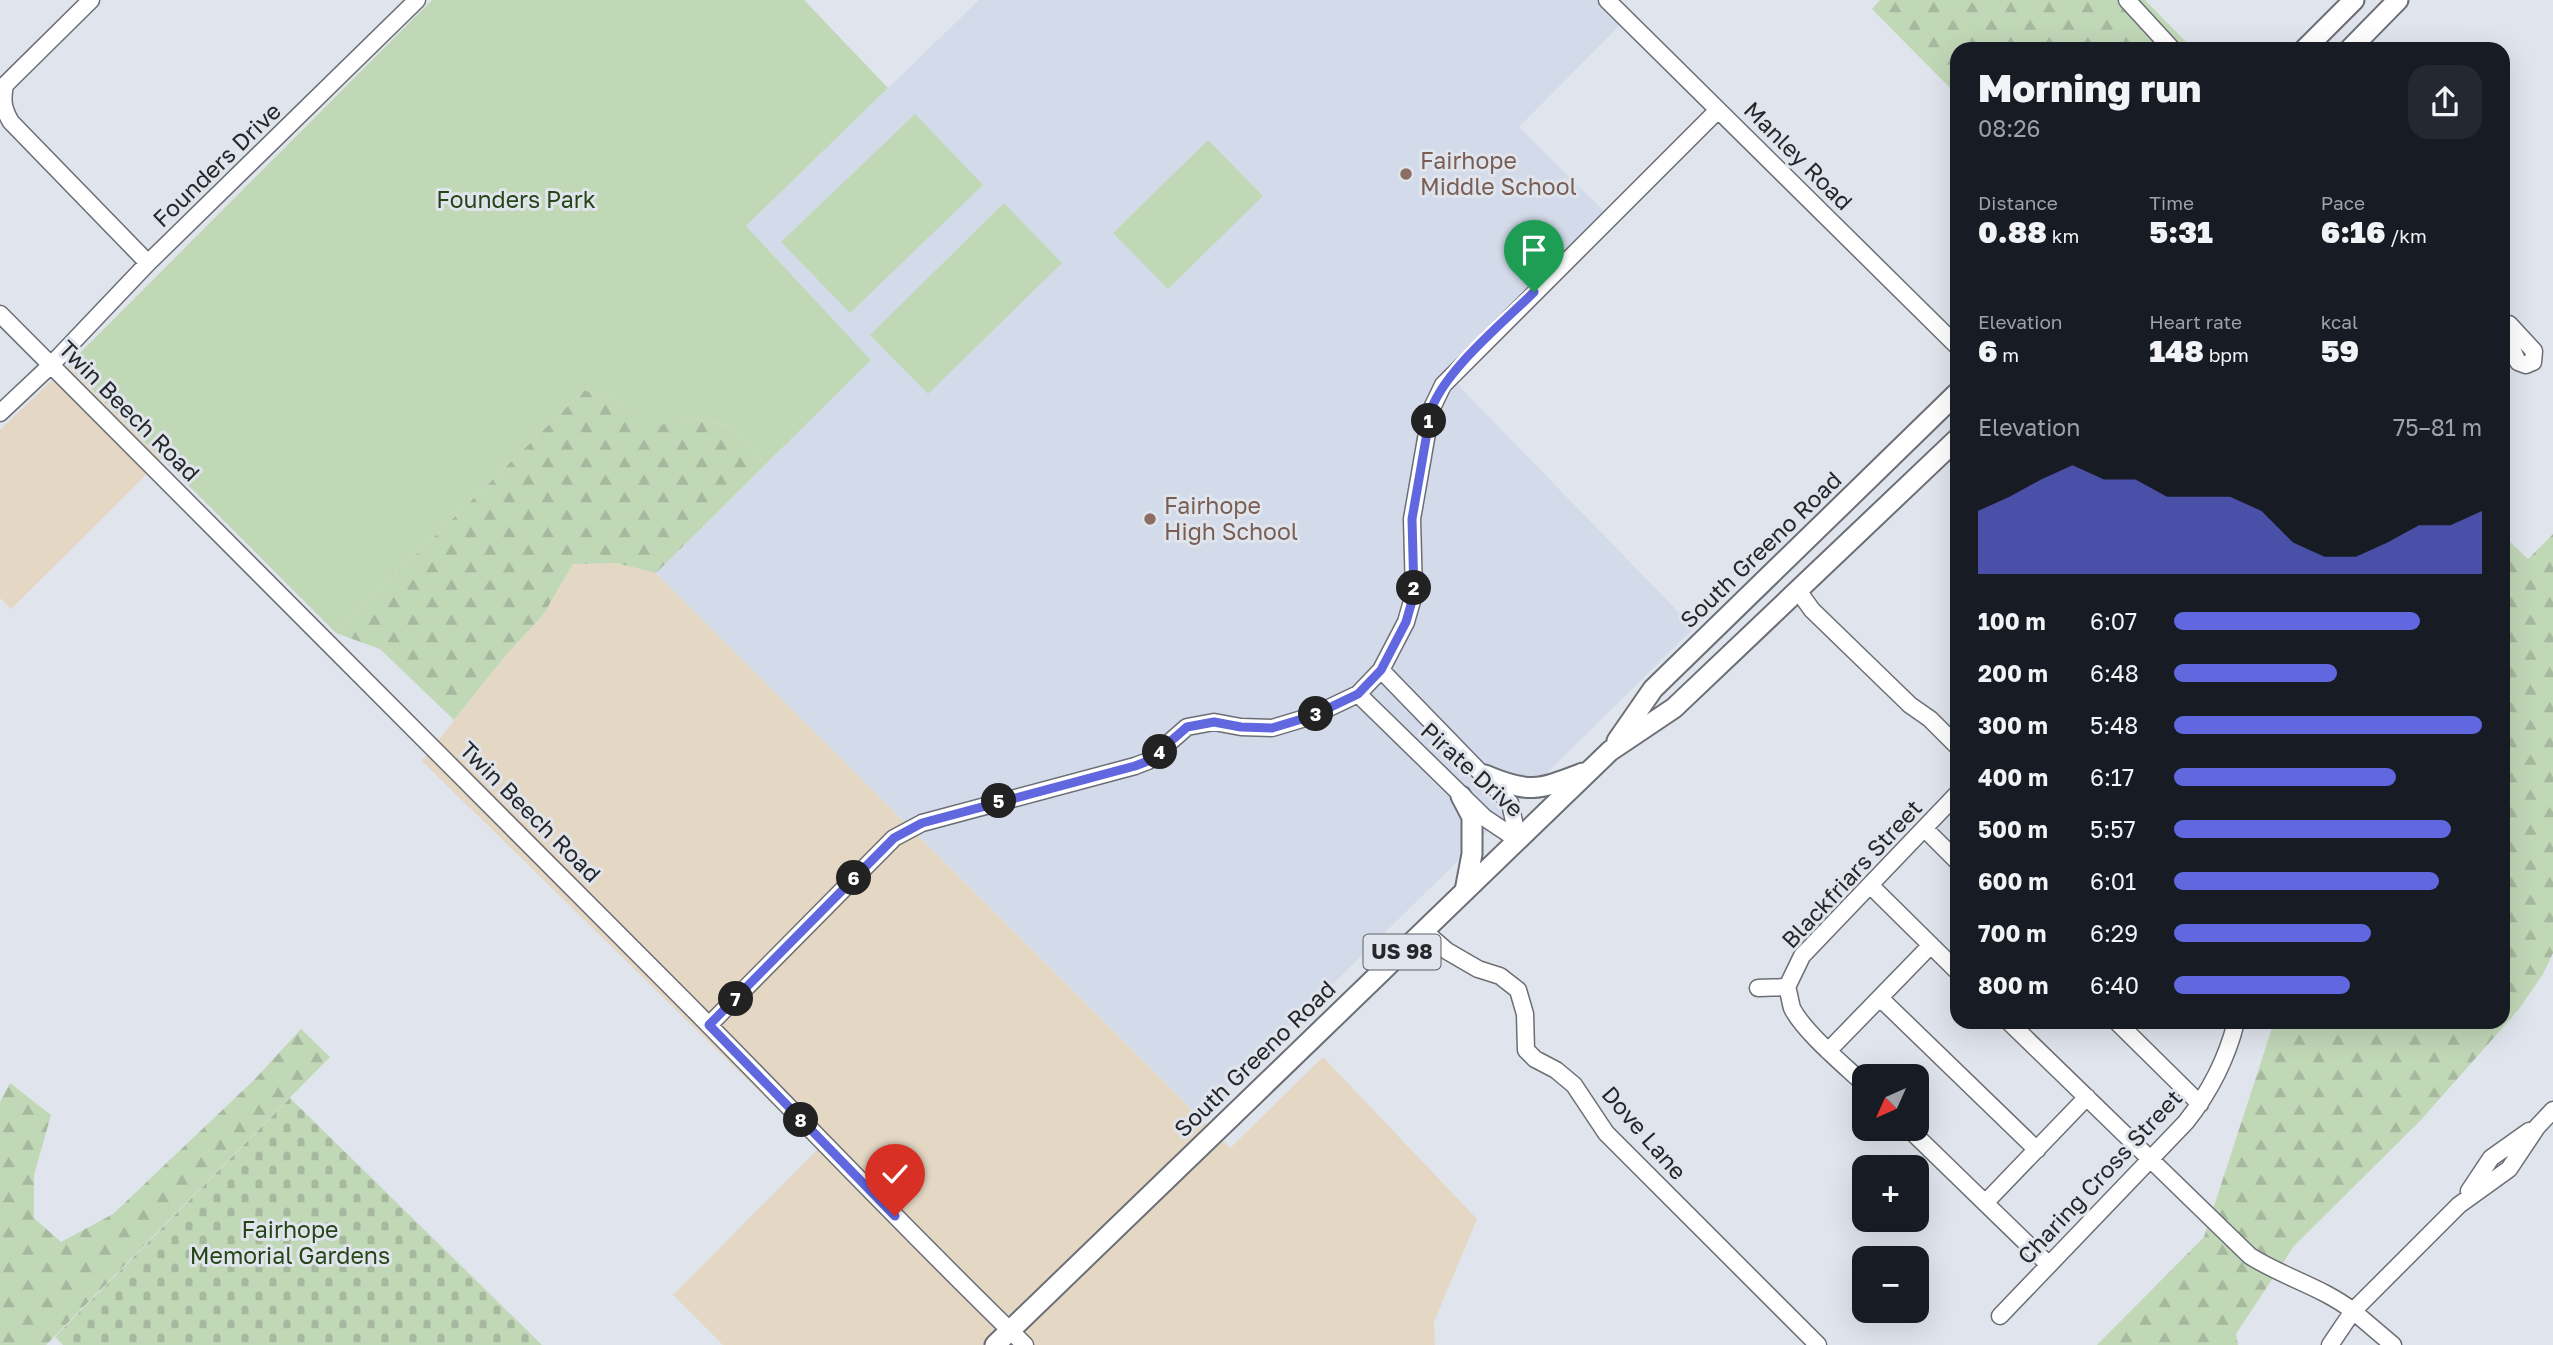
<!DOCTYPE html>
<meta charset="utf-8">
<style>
body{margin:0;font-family:"Golos Text",sans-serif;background:#242831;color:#f1f3f6;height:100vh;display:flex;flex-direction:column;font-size:26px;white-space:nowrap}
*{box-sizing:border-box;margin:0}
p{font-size:23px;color:#9ea1a6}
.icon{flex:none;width:38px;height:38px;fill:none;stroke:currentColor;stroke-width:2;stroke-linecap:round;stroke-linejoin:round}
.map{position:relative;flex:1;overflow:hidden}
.side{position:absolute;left:1950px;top:42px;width:560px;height:987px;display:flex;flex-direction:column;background:#171b24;border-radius:21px;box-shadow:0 7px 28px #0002}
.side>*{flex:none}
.needle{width:46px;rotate:225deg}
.tools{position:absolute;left:1852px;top:1064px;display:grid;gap:14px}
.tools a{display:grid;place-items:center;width:77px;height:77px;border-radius:14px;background:#171b24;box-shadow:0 7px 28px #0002;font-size:35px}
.pin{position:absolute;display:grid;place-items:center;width:60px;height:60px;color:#fff;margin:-72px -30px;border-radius:50% 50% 50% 0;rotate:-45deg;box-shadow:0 0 7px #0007}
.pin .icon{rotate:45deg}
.km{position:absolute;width:35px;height:35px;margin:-18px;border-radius:50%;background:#222;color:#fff;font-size:19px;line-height:35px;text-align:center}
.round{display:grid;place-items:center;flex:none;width:74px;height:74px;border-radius:21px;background:#242831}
.summary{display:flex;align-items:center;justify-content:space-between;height:119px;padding:0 28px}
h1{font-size:38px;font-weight:800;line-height:52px}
.stats{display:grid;grid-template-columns:repeat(3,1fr);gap:10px;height:119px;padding:7px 28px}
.stats div{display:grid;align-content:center}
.stats b{font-size:30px;font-weight:800}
.stats small{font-size:19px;font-weight:400}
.stats p{font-size:19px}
.chart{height:196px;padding:14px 28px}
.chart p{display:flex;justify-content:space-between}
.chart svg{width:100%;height:126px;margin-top:7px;fill:#6067df;opacity:.7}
ul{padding:0 28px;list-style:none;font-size:23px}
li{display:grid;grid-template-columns:112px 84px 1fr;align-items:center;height:52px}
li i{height:18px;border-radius:9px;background:#6067df}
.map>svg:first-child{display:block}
</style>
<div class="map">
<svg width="2553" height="1345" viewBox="0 0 2553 1345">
<defs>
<pattern id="forest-firs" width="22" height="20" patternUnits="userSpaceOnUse" patternTransform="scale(1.75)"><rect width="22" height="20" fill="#c1d8b7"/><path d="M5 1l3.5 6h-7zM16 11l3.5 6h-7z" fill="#a6b99e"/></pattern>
<pattern id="cemetery-stones" width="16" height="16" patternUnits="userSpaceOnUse" patternTransform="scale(1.75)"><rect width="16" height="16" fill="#c1d8b7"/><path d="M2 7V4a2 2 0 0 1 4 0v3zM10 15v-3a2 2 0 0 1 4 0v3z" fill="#a6b99e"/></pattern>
</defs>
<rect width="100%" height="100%" fill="#e0e4ec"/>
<path fill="#e4d8c4" d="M68 365 162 459 11 609 0 598V430Z
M616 563 656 573 1230 1148 1323 1057 1477 1219 1434 1322 1435 1345H723L673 1295 818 1149 422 761 506 655 543 615 573 564Z"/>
<path fill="#d3dbea" d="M979 0H1599L1622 23 1519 127 1614 221 1454 381 1694 628 1199 1116 656 573 871 360 746 226Z"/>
<path fill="url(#forest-firs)" d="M1880 0H2145L2193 49H1956V94L1872 9Z
M584 390 621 402 653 427 684 417 726 425 765 465 656 573 616 563 573 564 543 615 506 655 454 720 380 649 336 633Z
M2553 534V953L2543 974 2519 1009 2420 1121 2294 1246 2236 1334 2238 1345H2097L2204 1237 2274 1022H2502L2503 535 2528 559Z
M301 1029 330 1057 46 1345H0V1102L10 1083 51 1115 34 1175V1218L61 1242 113 1214 255 1079Z"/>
<path fill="url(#cemetery-stones)" d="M290 1098 542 1345H63L55 1337Z"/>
<path fill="#c1d8b7" d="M432 0H804L888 88 746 226 871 360 765 465 726 425 684 417 653 428 621 402 584 390 336 633 68 365Z
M915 114 983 185 850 313 781 242Z
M1208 140 1263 196 1168 289 1113 233Z
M1004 203 1062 263 928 394 870 335Z"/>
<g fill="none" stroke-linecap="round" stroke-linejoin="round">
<g stroke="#6b6e76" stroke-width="19">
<path id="minor" d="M91 0 5 85C2 100 3 109 11 122L148 263
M1607 0 1956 345
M2127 0 2172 49
M0 314C229 543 458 772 686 1002 799 1116 909 1233 1025 1345
M2509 324 2534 351 2533 362 2526 365 2518 362 2512 349Z
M0 413 51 365 148 263 417 0
M1799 592 1812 610 1910 705 1930 719 1956 745
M1381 670 1510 803 1518 840
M1358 694 1485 818 1518 840
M1925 829 1956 860
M1871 886 1956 970
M1424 931 1447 951 1478 969 1500 976 1518 990 1525 1014 1526 1050 1535 1059 1556 1070 1574 1085 1606 1133 1818 1345
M1787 987 1802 956 1956 795
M1787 987C1789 993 1790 1001 1792 1008 1803 1031 1845 1066 1864 1084
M1758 988 1787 987
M1880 998 2037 1150
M2009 1022 2250 1256C2283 1277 2322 1287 2353 1311L2459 1205 2509 1169 2537 1127 2553 1110
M2117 1022 2200 1104
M709 1025 894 838 922 823 1135 766 1148 761 1187 727 1214 722 1241 727 1272 728 1312 716 1358 694 1381 670 1406 622 1414 594 1412 519 1431 410 1443 385 1718 110
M1828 1051 1931 945
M1909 1129 2049 1265
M2469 1191 2491 1158 2529 1131
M1985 1203 2087 1097
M2000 1316 2186 1122C2209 1093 2227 1058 2236 1022
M2330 1345 2353 1311 2393 1345"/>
</g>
<g stroke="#6b6e76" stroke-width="23">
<path id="major" d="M2305 49 2354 0
M2350 49 2398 0
M1617 741 1653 689 1956 394
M1485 775C1530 794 1538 790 1583 773
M1461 796 1472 817V854L1465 891
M995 1345 1610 751 1674 708 1956 440"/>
</g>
<use href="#minor" stroke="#fff" stroke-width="16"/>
<use href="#major" stroke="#fff" stroke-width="19"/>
</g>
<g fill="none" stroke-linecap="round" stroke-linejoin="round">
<g stroke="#fff" stroke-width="14">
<path id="route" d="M895 1216 709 1025 894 838 922 823 1135 766 1148 761 1187 727 1214 722 1241 727 1272 728 1312 716 1358 694 1381 670 1406 622 1414 594 1412 519 1431 410C1445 370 1503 323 1534 292"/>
</g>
<use href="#route" stroke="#6067df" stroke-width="9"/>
</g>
<g fill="#8d6e63" stroke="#e0e4ec" stroke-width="2.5">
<circle cx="1406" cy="174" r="7"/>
<circle cx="1150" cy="519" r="7"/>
</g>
<g text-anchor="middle" stroke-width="6" stroke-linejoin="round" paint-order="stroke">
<rect fill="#e0e4ec" stroke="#5d6064" stroke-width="2" x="1363.5" y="934.5" width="77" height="35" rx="5"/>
<g font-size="21" font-weight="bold" fill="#25272a">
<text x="1402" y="959">US 98</text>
</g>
<g font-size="23" fill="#25272a" stroke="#e0e4ec">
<text transform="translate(1798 156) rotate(45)" y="8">Manley Road</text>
<text transform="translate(217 165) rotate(-44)" y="8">Founders Drive</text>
<text transform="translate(129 411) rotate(45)" y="8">Twin Beech Road</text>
<text transform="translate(1761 550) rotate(-44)" y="8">South Greeno Road</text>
<text transform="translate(1472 770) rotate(42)" y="8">Pirate Drive</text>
<text transform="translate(530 812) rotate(45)" y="8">Twin Beech Road</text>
<text transform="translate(1852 874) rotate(-47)" y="8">Blackfriars Street</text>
<text transform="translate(1255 1059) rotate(-44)" y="8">South Greeno Road</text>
<text transform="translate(1644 1133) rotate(49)" y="8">Dove Lane</text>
<text transform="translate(2100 1177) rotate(-47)" y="8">Charing Cross Street</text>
</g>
<g font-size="23" fill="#785e54" stroke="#e0e4ec" text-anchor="start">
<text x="1420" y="169">Fairhope<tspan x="1420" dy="26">Middle School</tspan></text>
<text x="1164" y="514">Fairhope<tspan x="1164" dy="26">High School</tspan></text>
</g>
<g font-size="23" fill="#264516" stroke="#e0e4ec">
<text x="516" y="208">Founders Park</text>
<text x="290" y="1238">Fairhope<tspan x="290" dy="26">Memorial Gardens</tspan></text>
</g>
</g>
</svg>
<div class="tools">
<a><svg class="needle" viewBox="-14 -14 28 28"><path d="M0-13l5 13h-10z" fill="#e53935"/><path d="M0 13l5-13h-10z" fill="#9ea1a6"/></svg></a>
<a>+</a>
<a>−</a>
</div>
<div class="pin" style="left:1534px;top:292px;background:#1e9e55"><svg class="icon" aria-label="arrive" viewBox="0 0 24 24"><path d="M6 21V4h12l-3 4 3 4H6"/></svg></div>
<div class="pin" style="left:895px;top:1216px;background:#d93025"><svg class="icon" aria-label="check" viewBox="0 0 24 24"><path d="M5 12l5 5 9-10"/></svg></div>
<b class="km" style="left:1429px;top:421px">1</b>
<b class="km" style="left:1414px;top:588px">2</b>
<b class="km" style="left:1316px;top:714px">3</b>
<b class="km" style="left:1160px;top:752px">4</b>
<b class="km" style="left:999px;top:801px">5</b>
<b class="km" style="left:854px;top:878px">6</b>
<b class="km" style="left:736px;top:999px">7</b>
<b class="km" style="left:801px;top:1120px">8</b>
<section class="side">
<div class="summary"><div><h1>Morning run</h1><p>08:26</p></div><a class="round"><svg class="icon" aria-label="share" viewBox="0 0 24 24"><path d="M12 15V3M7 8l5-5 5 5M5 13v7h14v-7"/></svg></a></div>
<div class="stats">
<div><p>Distance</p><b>0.88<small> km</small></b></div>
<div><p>Time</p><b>5:31</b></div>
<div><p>Pace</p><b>6:16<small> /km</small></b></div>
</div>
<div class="stats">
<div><p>Elevation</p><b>6<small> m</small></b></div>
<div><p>Heart rate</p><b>148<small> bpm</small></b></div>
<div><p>kcal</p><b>59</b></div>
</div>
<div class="chart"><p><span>Elevation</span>75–81 m</p>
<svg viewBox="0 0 160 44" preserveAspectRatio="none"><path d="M0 44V22L10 17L20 11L30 6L40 11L50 11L60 17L70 17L80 17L90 22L100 33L110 38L120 38L130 33L140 27L150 27L160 22V44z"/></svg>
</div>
<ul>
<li><b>100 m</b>6:07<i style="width:80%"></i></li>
<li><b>200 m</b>6:48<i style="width:53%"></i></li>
<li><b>300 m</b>5:48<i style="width:100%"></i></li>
<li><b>400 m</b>6:17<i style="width:72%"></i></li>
<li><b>500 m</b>5:57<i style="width:90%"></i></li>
<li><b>600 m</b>6:01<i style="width:86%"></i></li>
<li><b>700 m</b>6:29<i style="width:64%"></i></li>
<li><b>800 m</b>6:40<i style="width:57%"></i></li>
</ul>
</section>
</div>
